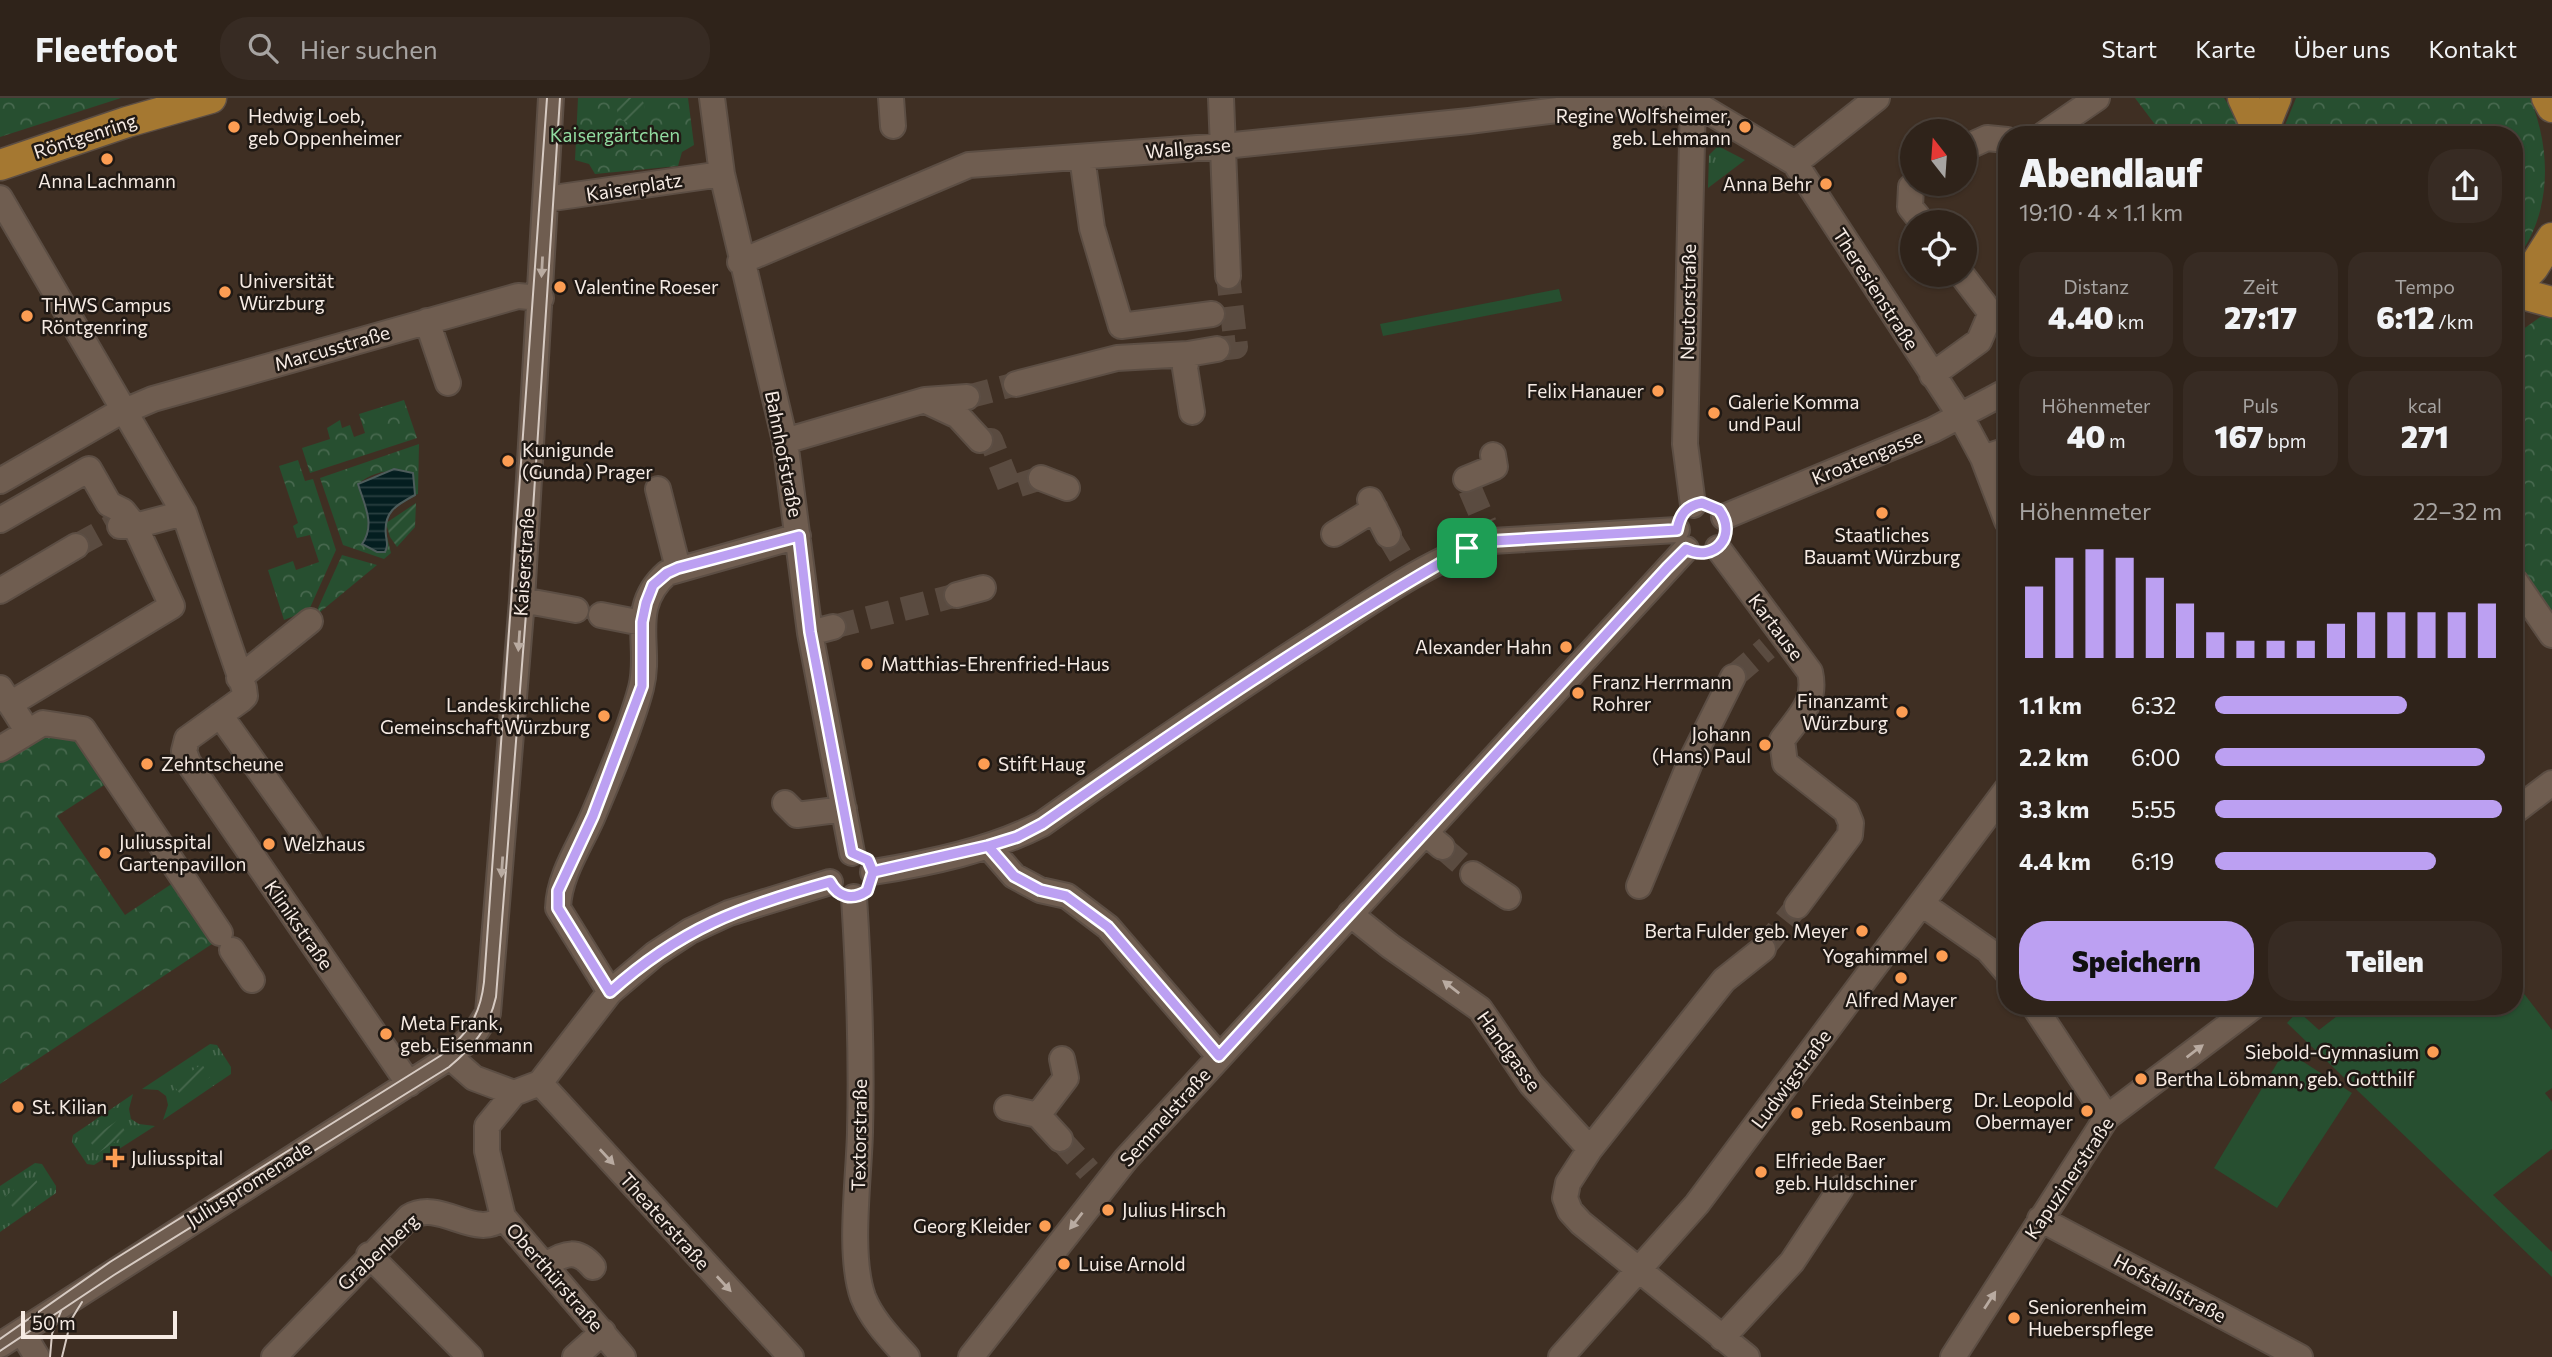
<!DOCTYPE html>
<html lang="de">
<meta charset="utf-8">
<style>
body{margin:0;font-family:Commissioner,sans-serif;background:#372b23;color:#f1f3f6;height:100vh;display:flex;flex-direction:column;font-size:26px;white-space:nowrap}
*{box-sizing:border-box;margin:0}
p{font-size:23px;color:#a7a4a2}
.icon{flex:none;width:38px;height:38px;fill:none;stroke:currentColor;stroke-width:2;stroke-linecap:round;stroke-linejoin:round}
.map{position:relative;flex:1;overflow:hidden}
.drawer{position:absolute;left:1998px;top:28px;width:525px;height:889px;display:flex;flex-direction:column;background:#2f231a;border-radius:28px;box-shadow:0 2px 5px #0004,0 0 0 2px #4a4039}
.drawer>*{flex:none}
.needle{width:46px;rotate:343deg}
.tools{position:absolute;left:1900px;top:21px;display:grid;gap:14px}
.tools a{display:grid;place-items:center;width:77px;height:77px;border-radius:50%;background:#2f231a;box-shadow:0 2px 5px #0004,0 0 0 2px #4a4039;font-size:35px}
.scale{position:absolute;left:21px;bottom:18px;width:156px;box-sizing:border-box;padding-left:7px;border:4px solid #f6ebe4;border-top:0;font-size:19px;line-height:24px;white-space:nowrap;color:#f6ebe4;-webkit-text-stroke:5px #201914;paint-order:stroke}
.pin{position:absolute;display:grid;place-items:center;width:60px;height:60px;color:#fff;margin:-30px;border-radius:14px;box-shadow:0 4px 10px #0006}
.round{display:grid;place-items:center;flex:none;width:74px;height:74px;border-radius:28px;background:#372b23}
.overview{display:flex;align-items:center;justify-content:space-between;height:119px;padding:0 21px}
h1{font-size:38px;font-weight:800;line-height:52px}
.metrics{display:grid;grid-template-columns:repeat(3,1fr);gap:10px;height:119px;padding:7px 21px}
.metrics div{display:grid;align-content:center;border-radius:18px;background:#372b23;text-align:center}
.metrics b{font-size:30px;font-weight:800}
.metrics small{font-size:19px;font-weight:400}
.metrics p{font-size:19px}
.chart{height:196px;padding:14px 21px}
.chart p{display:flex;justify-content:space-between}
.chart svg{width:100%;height:126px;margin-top:7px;stroke:#bca0f2;stroke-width:6}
.primary-button{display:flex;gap:14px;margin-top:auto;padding:14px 21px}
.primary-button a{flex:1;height:80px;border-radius:28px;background:#bca0f2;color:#111;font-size:28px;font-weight:800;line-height:80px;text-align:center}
.primary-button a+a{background:#372b23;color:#f1f3f6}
ul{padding:0 21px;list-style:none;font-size:23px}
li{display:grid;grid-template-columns:112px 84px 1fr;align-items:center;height:52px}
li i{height:18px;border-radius:9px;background:#bca0f2}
header{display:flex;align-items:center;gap:42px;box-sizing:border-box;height:98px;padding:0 35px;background:#2f231a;border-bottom:2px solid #4a4039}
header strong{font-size:33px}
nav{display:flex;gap:38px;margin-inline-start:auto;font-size:24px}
.search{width:490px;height:63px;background:#372b23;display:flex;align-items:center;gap:18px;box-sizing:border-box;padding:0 24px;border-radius:28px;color:#a7a4a2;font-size:26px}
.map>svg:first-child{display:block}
</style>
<header>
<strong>Fleetfoot</strong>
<div class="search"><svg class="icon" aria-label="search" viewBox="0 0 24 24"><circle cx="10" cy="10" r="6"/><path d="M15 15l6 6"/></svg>Hier suchen</div>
<nav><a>Start</a><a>Karte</a><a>Über uns</a><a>Kontakt</a></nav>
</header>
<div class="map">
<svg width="2552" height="1259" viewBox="0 0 2552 1259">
<defs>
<pattern id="grass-tufts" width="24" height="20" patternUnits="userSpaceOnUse" patternTransform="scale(1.75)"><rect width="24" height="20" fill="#274f30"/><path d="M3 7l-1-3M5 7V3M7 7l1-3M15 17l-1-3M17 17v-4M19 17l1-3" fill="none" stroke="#47684e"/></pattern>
<pattern id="park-crowns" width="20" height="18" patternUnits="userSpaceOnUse" patternTransform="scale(1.75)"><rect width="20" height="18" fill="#274f30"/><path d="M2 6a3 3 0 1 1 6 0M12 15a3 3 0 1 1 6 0" fill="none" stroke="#47684e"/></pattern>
<pattern id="garden-furrows" width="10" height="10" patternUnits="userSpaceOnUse" patternTransform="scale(1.75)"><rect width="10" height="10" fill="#274f30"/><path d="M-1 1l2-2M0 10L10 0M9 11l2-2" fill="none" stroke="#47684e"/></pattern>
<pattern id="water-rules" width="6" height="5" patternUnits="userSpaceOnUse" patternTransform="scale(1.75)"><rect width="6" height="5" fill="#041e20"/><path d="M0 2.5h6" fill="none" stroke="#293f40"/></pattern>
</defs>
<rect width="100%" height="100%" fill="#3f2f23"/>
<path fill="url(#grass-tufts)" d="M1718 48 1745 62 1708 90 1709 57Z
M210 946 217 947 231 969V976L163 1022 168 1007 166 998 158 992 142 991Z
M133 996 129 1011 131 1021 139 1026 155 1028 94 1067 87 1066 72 1044 73 1037Z
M35 1065 42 1066 56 1088V1095L0 1134V1088Z"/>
<path fill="url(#park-crowns)" d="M0 0H121L0 39Z
M578 0H688L694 47 682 54 678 68 595 76 589 66 575 62Z
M2135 0H2224L2235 17 2240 35 2163 37Z
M2296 0H2530C2552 53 2552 117 2515 163V37H2281Z
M2543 217 2552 221V517L2515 460V237Z
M404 302 417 340 310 375 302 350 330 341 327 330 340 322 342 330 350 327 354 339 365 335 359 316Z
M419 346 418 396 415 397 413 375C394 371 374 372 358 386 365 406 375 427 362 446L388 449 385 431 391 455 384 461 343 447 320 380Z
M298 362 305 383 313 381 336 452 309 512 284 522 268 472 293 463 296 472 319 464 310 437 297 440 293 428 298 425 279 368Z
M342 457 377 467 314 519Z
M37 637H74L109 684 57 718 125 817 179 781 217 836 210 842 212 846 0 986V660Z"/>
<path fill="url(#garden-furrows)" d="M617 11a14 14 0 1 1 28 0a14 14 0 1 1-28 0Z
M416 405 415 429 397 449 390 439 386 425Z
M202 966 210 979 182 999 173 986Z
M118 1022 127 1036 98 1055 89 1042Z
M34 1079 43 1092 14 1111 5 1098Z"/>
<path fill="#274f30" d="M1559 191 1562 203 1383 238 1380 226Z
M2515 884 2552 932V990L2545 995 2552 1004V1051L2493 1097 2552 1154V1179L2287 925 2298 913 2319 932 2350 908H2515Z
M2285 952 2352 995 2277 1110 2214 1070Z"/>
<path fill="url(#water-rules)" stroke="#4d5c5b" stroke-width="2" d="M394 371 413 375 415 397C396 407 383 414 386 438 387 445 388 448 385 454H377L362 446C376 427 364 406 358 386Z"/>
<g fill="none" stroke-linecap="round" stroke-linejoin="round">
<path stroke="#5a4b40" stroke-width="24" stroke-dasharray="24 12" stroke-linecap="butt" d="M1217 251 1236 249 1228 178
M967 299 1016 286
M980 342H991L1010 390 1041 380
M1470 391 1485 426
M1388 437 1407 469
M76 448 114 427
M833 529 957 497
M1733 579 1767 550
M1442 749 1473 776
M1763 851 1797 808
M1060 1041 1089 1073"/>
<g stroke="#5c4e44" stroke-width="28">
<path id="minor" d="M712 0 722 76 785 343 810 535 852 755
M891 0 893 28
M1221 0 1228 178
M1673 0 1693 4 1795 65 1961 319 1983 360 2007 423
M2043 37 2097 0
M1965 50 1987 40 2007 42
M1082 59 1092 130 1121 228 1212 216
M1795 65 1877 0
M1916 86 1911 89 1910 109 1922 124
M0 100 184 415 244 590 245 598 241 602 187 641 184 653 188 664 409 986
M546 101 722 76
M740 164 969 67 1224 48 1469 23 1654 0
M427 223 448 285
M1188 256 1217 251
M1932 277 1979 243 1991 215 1962 177
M1016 286 1117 260 1188 256 1185 270 1192 314
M926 303 958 318 980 342
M785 343 925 302 967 299
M1983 360 2007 352
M1041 380 1067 390
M1466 381 1495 369 1493 357
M0 383 113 318 153 301 518 198 541 200
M658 391 678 470
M1370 402 1388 437
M1693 407 1685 346 1693 0
M1724 419 1933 332 2007 293
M0 422 89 371 109 406 123 413 135 428 172 508 10 606
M120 428H135L184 415
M1334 436 1375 411
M1718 450 1810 574C1817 605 1799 618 1782 642L1785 665 1846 713 1851 725 1850 737 1797 808
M2515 483 2552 537
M0 493 76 448
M957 497 983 490
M522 502 576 512
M601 517 642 525
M810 535 833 529
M239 580 310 523
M0 590 28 634 0 651
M220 617 309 742
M28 634 43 625 83 631 220 835
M785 705 797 717 844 711
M2515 713 2552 685
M1425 735 1442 749
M988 748 1014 778 1040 792 1067 798 1108 829 1219 958
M873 774C930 765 991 752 1042 726 1132 662 1223 600 1316 540 1368 506 1432 459 1492 443L1677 432
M1473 776 1508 799
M1639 788 1690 665 1733 579
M854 799C859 877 862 956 860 1034 859 1080 848 1157 863 1199 872 1222 891 1241 907 1259
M1922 806 1988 852 2007 874
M1350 816 1390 848 1480 911 1531 986 1590 1051
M232 852 252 882
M610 894 558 810C559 778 579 749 592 720 608 683 631 628 641 590 652 548 627 510 667 475L798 438
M2034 908 2107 1019
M450 959 474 980 514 995
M540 985 791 1259
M1007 1010 1038 1017 1060 1041
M1038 1017 1066 980 1062 961
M2040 1121 2300 1259
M369 1157 470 1259
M546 1167C565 1154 578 1151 593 1169
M22 1234 37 1259
M1722 1240 1792 1164 1841 1090
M0 1247 450 959 475 935 488 915 522 502 551 0
M274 1259 409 1119C440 1100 477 1144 503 1119
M575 1259 603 1234
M623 1259 503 1119 487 1053V1028L514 995 540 985 610 894 655 856 690 833 729 815 830 784
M971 1259 1126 1061 1686 451
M1561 1259 1697 1106 2007 691
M1747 1259 1581 1125 1570 1113 1565 1100 1568 1085 1590 1051 1724 882 1763 851
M1953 1259 2107 1019 2254 908"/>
</g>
<g stroke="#5c4e44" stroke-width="33">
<path id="major" d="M2243 0 2260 37
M2547 0 2552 9
M2261 37 2276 0
M0 67 127 24 211 0
M2515 188 2533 170 2552 140
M2515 194 2552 204"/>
</g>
<use href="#minor" stroke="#6f5d50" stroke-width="24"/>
<use href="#major" stroke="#a57831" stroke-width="30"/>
<path stroke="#d7cbc3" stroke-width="2" d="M0 1241 110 1164 440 958C467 937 480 919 484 884L547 0
M0 1253 114 1177 449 969C473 949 489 930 496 899L527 503 560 0
M50 1259 52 1236 61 1213
M62 1259 71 1222 82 1204"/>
</g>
<defs><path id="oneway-solid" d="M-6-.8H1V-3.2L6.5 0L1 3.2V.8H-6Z" transform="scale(1.75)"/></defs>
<g fill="#b9aba1">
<use href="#oneway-solid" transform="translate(542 169) rotate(93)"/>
<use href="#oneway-solid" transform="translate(519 543) rotate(94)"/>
<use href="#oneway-solid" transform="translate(502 769) rotate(94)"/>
<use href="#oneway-solid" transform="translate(1451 889) rotate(-142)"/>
<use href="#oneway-solid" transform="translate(2195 953) rotate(-37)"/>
<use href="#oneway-solid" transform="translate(607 1059) rotate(47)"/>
<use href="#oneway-solid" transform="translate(1076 1123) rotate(128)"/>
<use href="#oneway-solid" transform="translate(724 1186) rotate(47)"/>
<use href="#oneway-solid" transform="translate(1990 1202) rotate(-57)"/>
</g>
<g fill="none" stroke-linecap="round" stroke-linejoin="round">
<g stroke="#fff" stroke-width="14">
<path id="route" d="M1467 450C1320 533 1181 629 1042 726L1017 739 988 748 873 774 867 793C852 803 838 799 830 784 740 809 681 830 610 894L558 810V793L593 718 642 588V524L646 505 653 487 667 475 678 470 799 438 810 534 852 755 868 762 873 774 988 748 1014 778 1040 792 1066 798 1108 829 1219 958 1667 470 1686 451C1715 465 1738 437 1719 412L1702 405C1686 408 1680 416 1677 432L1492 443 1467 450"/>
</g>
<use href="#route" stroke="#bca0f2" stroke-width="9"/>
</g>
<g fill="#fc9d53" stroke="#201914" stroke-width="2.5">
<circle cx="234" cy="29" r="7"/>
<circle cx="1745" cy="29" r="7"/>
<circle cx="107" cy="61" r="7"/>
<circle cx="1826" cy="86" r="7"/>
<circle cx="560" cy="189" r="7"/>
<circle cx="225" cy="194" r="7"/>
<circle cx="27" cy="218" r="7"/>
<circle cx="1658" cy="293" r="7"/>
<circle cx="1714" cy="315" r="7"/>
<circle cx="508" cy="363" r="7"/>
<circle cx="1882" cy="415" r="7"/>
<circle cx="1566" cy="549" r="7"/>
<circle cx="867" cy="566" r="7"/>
<circle cx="1578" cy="595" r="7"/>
<circle cx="1902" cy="614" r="7"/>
<circle cx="604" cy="618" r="7"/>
<circle cx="1765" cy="647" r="7"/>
<circle cx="147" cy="666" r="7"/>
<circle cx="984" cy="666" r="7"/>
<circle cx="269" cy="746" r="7"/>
<circle cx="105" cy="755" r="7"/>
<circle cx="1862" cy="833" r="7"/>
<circle cx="1942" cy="858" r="7"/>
<circle cx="1901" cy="880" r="7"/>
<circle cx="386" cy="936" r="7"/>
<circle cx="2433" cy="954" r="7"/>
<circle cx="2141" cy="981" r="7"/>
<circle cx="18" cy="1009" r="7"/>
<circle cx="2087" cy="1013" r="7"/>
<circle cx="1797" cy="1015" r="7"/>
<path d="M111.5 1049.5h7v7h7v7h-7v7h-7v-7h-7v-7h7z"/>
<circle cx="1761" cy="1074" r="7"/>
<circle cx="1108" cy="1112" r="7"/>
<circle cx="1045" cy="1128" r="7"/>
<circle cx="1064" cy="1166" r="7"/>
<circle cx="2014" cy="1220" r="7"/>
</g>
<g text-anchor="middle" stroke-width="5" stroke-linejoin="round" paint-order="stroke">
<g font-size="19" fill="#f6ebe4" stroke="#201914" text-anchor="start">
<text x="248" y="25">Hedwig Loeb,<tspan x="248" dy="22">geb Oppenheimer</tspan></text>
<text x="1731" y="25" text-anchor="end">Regine Wolfsheimer,<tspan x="1731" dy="22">geb. Lehmann</tspan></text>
<text x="107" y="90" text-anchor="middle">Anna Lachmann</text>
<text x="1812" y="93" text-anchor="end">Anna Behr</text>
<text x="239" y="190">Universität<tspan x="239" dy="22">Würzburg</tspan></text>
<text x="574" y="196">Valentine Roeser</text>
<text x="41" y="214">THWS Campus<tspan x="41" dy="22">Röntgenring</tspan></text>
<text x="1644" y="300" text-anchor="end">Felix Hanauer</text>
<text x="1728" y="311">Galerie Komma<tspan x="1728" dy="22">und Paul</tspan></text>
<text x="522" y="359">Kunigunde<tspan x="522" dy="22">(Gunda) Prager</tspan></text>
<text x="1882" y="444" text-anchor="middle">Staatliches<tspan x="1882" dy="22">Bauamt Würzburg</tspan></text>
<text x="1552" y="556" text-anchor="end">Alexander Hahn</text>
<text x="881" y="573">Matthias-Ehrenfried-Haus</text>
<text x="1592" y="591">Franz Herrmann<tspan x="1592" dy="22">Rohrer</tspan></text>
<text x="1888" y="610" text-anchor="end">Finanzamt<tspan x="1888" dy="22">Würzburg</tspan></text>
<text x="590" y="614" text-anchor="end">Landeskirchliche<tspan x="590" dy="22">Gemeinschaft Würzburg</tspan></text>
<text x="1751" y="643" text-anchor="end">Johann<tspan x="1751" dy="22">(Hans) Paul</tspan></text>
<text x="161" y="673">Zehntscheune</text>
<text x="998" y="673">Stift Haug</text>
<text x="119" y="751">Juliusspital<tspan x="119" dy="22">Gartenpavillon</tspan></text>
<text x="283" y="753">Welzhaus</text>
<text x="1848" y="840" text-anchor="end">Berta Fulder geb. Meyer</text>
<text x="1928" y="865" text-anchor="end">Yogahimmel</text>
<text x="1901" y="909" text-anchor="middle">Alfred Mayer</text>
<text x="400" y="932">Meta Frank,<tspan x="400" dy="22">geb. Eisenmann</tspan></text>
<text x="2419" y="961" text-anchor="end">Siebold-Gymnasium</text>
<text x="2155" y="988">Bertha Löbmann, geb. Gotthilf</text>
<text x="2073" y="1009" text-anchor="end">Dr. Leopold<tspan x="2073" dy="22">Obermayer</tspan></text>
<text x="1811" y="1011">Frieda Steinberg<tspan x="1811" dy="22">geb. Rosenbaum</tspan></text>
<text x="32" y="1016">St. Kilian</text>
<text x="131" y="1067">Juliusspital</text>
<text x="1775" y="1070">Elfriede Baer<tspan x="1775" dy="22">geb. Huldschiner</tspan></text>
<text x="1122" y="1119">Julius Hirsch</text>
<text x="1031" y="1135" text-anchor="end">Georg Kleider</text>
<text x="1078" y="1173">Luise Arnold</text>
<text x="2028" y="1216">Seniorenheim<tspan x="2028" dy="22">Hueberspflege</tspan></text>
</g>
<g font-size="19" fill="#91dba0" stroke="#201914">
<text x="615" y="44">Kaisergärtchen</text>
</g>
<g font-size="19" fill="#f6ebe4" stroke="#201914">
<text transform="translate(85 38) rotate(-18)" y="7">Röntgenring</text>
<text transform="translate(1188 50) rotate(-5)" y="7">Wallgasse</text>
<text transform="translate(634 89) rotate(-9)" y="7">Kaiserplatz</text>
<text transform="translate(1876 191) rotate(57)" y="7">Theresienstraße</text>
<text transform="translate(1688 204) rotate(-89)" y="7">Neutorstraße</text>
<text transform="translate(332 250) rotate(-16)" y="7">Marcusstraße</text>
<text transform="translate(784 356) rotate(79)" y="7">Bahnhofstraße</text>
<text transform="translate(1867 359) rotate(-22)" y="7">Kroatengasse</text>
<text transform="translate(524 464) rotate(-86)" y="7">Kaiserstraße</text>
<text transform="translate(1776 529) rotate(53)" y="7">Kartause</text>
<text transform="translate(299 827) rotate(55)" y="7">Klinikstraße</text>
<text transform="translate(1509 953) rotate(54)" y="7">Handgasse</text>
<text transform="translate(1791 981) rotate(-53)" y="7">Ludwigstraße</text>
<text transform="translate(1165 1019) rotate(-48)" y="7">Semmelstraße</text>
<text transform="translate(859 1037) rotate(-89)" y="7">Textorstraße</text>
<text transform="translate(2069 1080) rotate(-56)" y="7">Kapuzinerstraße</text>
<text transform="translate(249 1086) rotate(-32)" y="7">Juliuspromenade</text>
<text transform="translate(665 1123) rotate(48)" y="7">Theaterstraße</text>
<text transform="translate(378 1154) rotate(-43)" y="7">Grabenberg</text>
<text transform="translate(555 1179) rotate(49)" y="7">Oberthürstraße</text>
<text transform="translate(2170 1190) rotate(28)" y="7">Hofstallstraße</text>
</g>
</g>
</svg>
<div class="tools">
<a><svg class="needle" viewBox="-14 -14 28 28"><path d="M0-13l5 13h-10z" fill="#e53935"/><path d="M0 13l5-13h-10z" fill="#a7a4a2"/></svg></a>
<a><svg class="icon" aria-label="locate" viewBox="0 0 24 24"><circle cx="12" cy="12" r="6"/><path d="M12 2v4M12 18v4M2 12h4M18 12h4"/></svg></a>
</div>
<div class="scale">50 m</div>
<div class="pin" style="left:1467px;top:450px;background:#1e9e55"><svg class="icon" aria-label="arrive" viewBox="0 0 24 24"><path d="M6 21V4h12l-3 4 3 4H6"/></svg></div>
<section class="drawer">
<div class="overview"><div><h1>Abendlauf</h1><p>19:10 · 4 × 1.1 km</p></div><a class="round"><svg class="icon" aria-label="share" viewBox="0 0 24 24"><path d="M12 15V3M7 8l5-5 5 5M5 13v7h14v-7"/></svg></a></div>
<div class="metrics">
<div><p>Distanz</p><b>4.40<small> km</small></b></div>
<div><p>Zeit</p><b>27:17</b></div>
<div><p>Tempo</p><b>6:12<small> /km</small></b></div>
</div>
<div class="metrics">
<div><p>Höhenmeter</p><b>40<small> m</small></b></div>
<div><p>Puls</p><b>167<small> bpm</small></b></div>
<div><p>kcal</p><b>271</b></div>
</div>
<div class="chart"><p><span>Höhenmeter</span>22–32 m</p>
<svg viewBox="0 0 160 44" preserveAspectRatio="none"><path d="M5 44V19M15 44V9M25 44V6M35 44V9M45 44V16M55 44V25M65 44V35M75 44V38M85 44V38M95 44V38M105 44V32M115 44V28M125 44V28M135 44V28M145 44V28M155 44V25"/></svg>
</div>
<ul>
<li><b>1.1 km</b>6:32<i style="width:67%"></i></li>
<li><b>2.2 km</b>6:00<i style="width:94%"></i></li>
<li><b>3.3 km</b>5:55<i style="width:100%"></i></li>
<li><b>4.4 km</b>6:19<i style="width:77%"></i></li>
</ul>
<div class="primary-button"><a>Speichern</a><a>Teilen</a></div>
</section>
</div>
